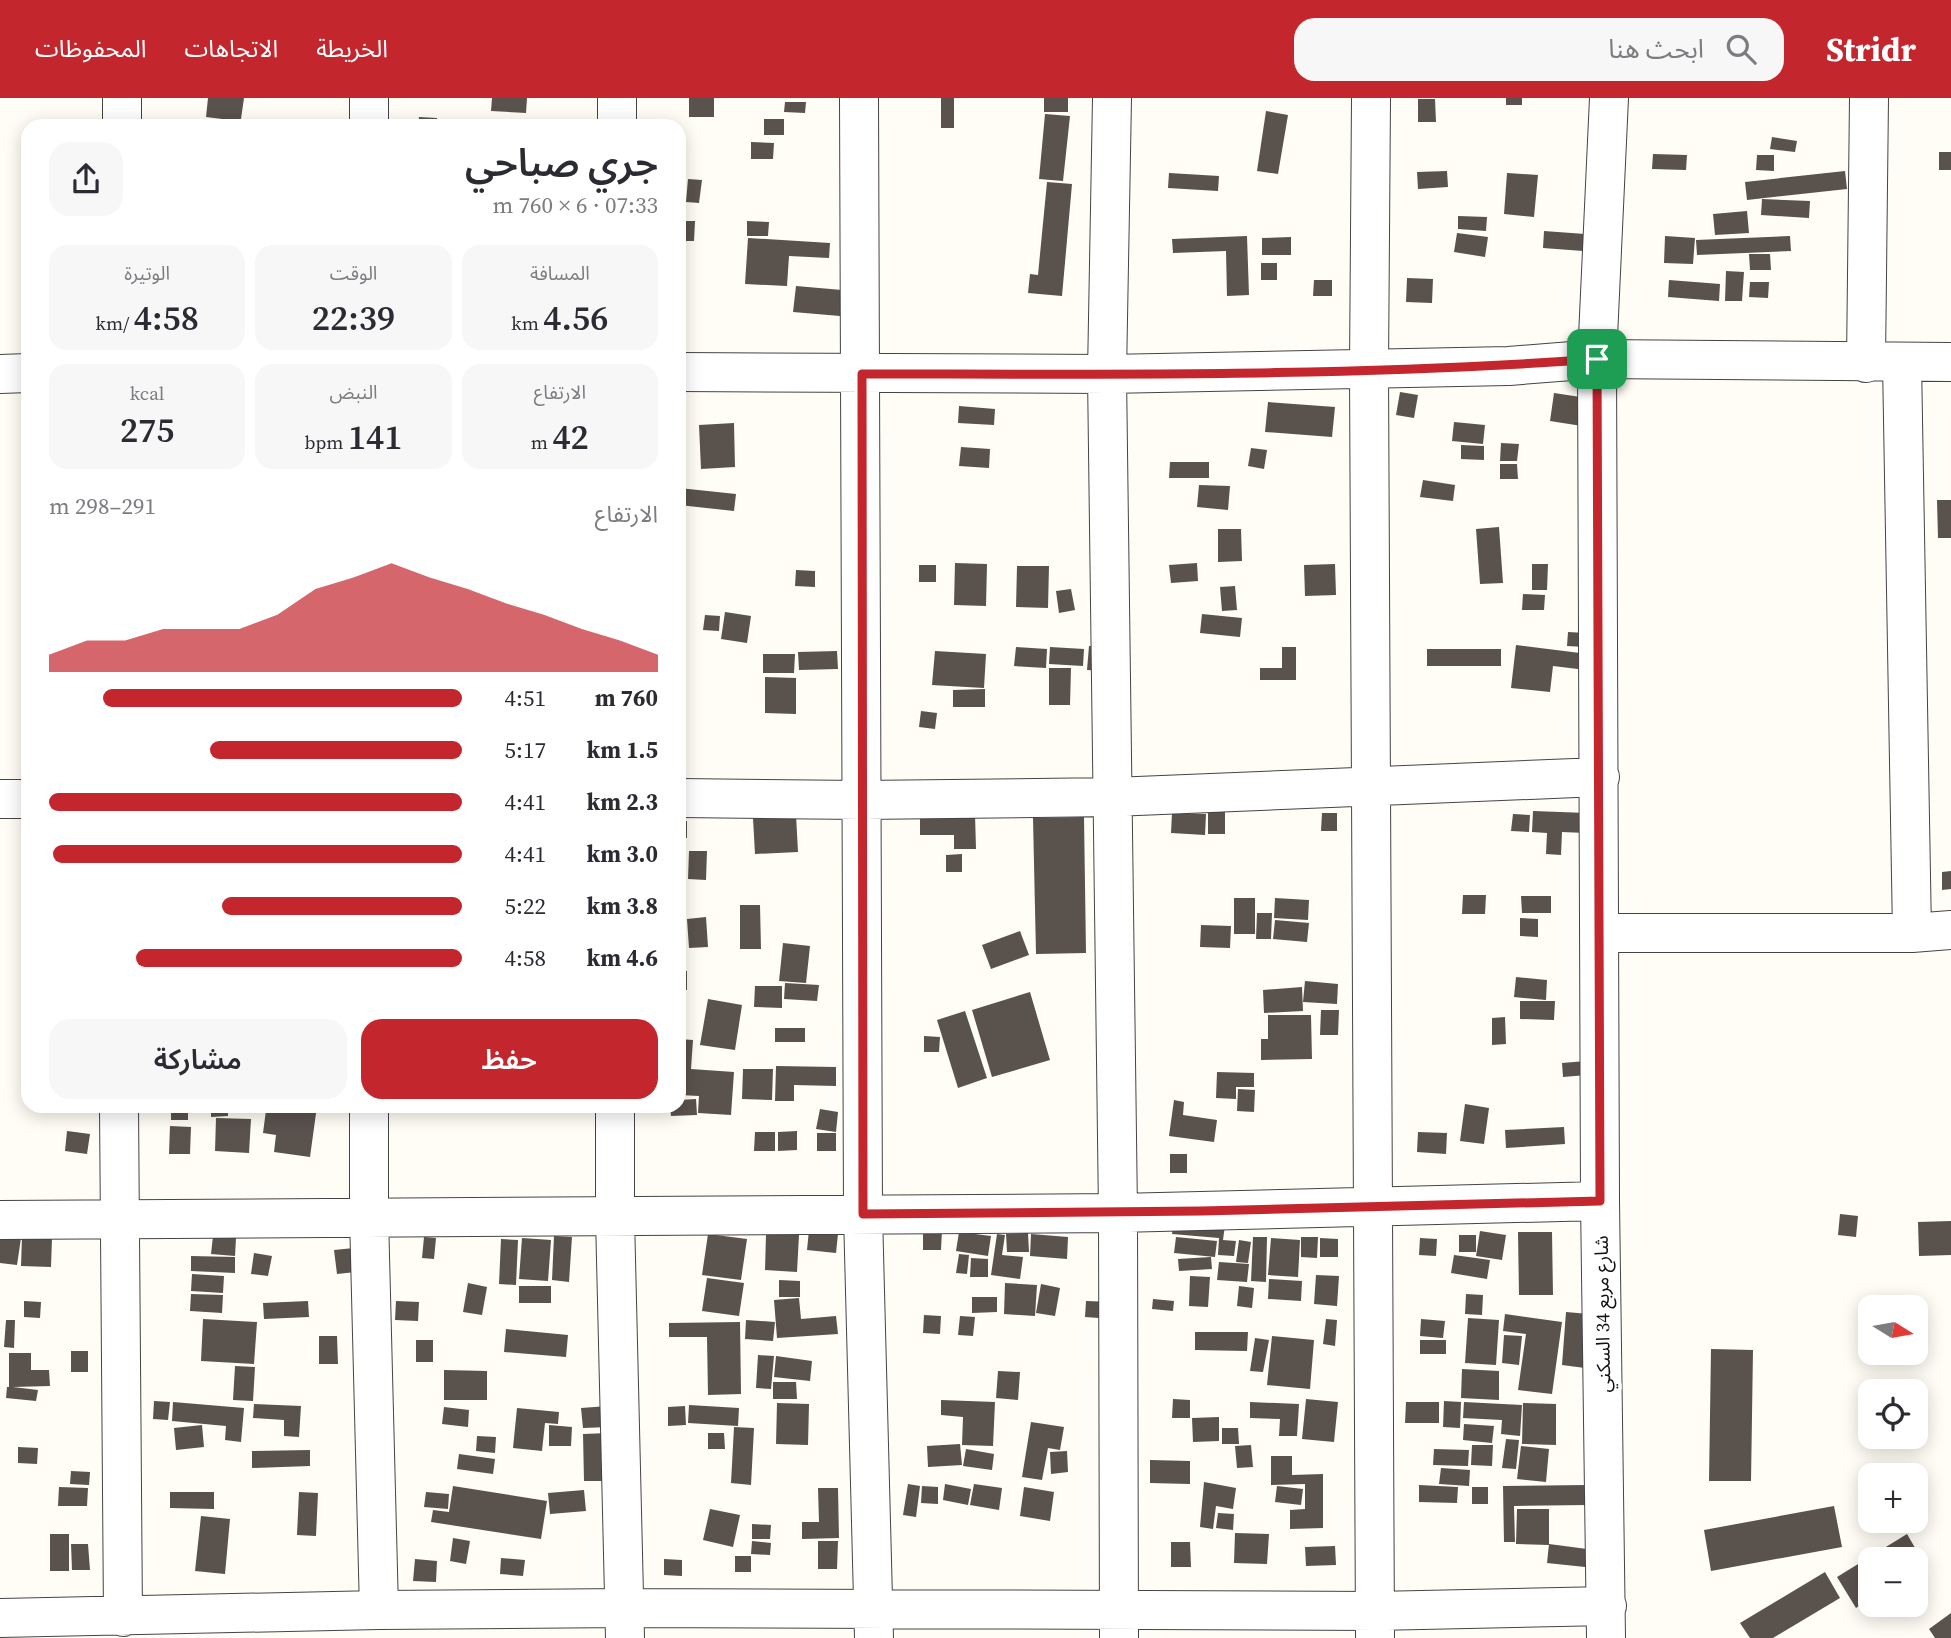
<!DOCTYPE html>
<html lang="ar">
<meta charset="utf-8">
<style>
body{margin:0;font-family:"Source Serif 4","Noto Sans Arabic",serif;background:#f7f7f7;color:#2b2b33;direction:rtl;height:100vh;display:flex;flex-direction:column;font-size:26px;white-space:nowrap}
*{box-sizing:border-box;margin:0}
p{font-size:23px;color:#7c7c81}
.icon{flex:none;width:38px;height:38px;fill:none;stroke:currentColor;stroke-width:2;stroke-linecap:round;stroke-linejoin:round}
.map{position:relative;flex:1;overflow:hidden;direction:ltr}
.panel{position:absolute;left:21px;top:21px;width:665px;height:994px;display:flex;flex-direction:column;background:#fff;border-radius:21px;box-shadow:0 4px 18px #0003;direction:rtl}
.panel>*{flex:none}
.needle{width:46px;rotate:101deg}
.buttons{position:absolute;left:1858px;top:1197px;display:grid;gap:14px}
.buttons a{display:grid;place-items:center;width:70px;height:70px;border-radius:14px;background:#fff;box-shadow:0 4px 18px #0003;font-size:35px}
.pin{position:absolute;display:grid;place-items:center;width:60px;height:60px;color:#fff;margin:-30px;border-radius:14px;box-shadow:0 4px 10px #0006}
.round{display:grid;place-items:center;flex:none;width:74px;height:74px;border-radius:21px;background:#f7f7f7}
.summary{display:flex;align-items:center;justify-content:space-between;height:119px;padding:0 28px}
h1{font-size:38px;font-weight:600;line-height:52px}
.figures{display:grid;grid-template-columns:repeat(3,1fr);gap:10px;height:119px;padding:7px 28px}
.figures div{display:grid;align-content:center;border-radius:18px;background:#f7f7f7;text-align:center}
.figures b{font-size:35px;font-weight:600}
.figures small{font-size:19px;font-weight:400}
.figures p{font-size:19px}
.chart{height:196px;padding:14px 28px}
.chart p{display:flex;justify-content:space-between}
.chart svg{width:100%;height:126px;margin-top:7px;fill:#c4262e;opacity:.7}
.action{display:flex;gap:14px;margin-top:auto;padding:14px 28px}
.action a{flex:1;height:80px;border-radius:21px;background:#c4262e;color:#fff;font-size:28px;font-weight:600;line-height:80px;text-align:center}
.action a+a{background:#f7f7f7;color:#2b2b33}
ul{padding:0 28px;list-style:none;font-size:23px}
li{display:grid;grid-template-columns:112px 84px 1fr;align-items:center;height:52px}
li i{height:18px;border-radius:9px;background:#c4262e}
header{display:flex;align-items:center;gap:42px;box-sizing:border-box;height:98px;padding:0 35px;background:#c4262e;color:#fff}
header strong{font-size:33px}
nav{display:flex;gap:38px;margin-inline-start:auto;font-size:24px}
.search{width:490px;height:63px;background:#f7f7f7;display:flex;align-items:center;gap:18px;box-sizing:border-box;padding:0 24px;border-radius:21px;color:#7c7c81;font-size:26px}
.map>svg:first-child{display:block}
</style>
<header>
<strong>Stridr</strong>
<div class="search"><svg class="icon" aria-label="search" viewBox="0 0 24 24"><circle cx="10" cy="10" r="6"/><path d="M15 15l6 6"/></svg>ابحث هنا</div>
<nav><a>الخريطة</a><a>الاتجاهات</a><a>المحفوظات</a></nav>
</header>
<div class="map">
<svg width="1951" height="1540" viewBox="0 0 1951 1540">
<rect width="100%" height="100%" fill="#fffdf5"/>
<path fill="#5a524d" d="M208 0H244L240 28H229L230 22 206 19Z
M492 0H527L526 15 491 13Z
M689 0H714V19H689Z
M941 0H954V30H941Z
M1044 0H1068V14H1044Z
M1506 0H1522V7H1506Z
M1418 1H1435L1436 24H1418Z
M785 4H806L805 15 784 14Z
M1266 13 1288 17 1278 76 1257 73Z
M1045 16 1070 18 1063 83 1039 81Z
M419 19 437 20V28H418Z
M764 21H784V37H764Z
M1772 39 1797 43 1795 54 1770 51Z
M751 44 774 45 773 61H751Z
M1939 54H1951V72H1939Z
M1653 56 1687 57 1686 72 1652 71Z
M1757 57H1774V73L1756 72Z
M1447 73 1448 89 1418 91 1417 74Z
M1845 73 1847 91 1747 102 1745 84Z
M1169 75 1219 78 1218 93 1168 90Z
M1507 75 1538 77 1534 119 1504 116Z
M688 81 702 82 699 105 686 104Z
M1047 84 1072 86 1062 198 1028 195 1030 176 1038 177Z
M1762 101 1810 103 1809 120 1761 117Z
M1747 113 1749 135 1715 137 1713 116Z
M1458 118 1487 119 1486 133 1458 131Z
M679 123H695L694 143H679Z
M747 123 769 124 768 138H747Z
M1544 133 1585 136 1583 153 1543 150Z
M1457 135 1488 139 1485 159 1454 154Z
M1247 138 1249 197 1227 198 1226 153 1173 155 1172 141Z
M1665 138 1695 140 1693 166 1664 165Z
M1790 138 1791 153 1697 157 1696 142Z
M1291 139V157H1262V140Z
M748 140 830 145 829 160 789 158 787 188 745 186Z
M1749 156H1770L1771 172H1750Z
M1261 165H1277V182H1261Z
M1726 173 1744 174 1742 203H1725Z
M1407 180 1433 181 1432 205 1406 204Z
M1314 182H1332V198H1313Z
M1669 182 1720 186 1719 203 1668 199Z
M1750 184H1769L1768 200 1749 199Z
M796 188 842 192 840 218 793 214Z
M1400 294 1418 297 1414 320 1396 317Z
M1554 295 1587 300 1582 328 1550 323Z
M1268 304 1335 309 1332 339 1265 334Z
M959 308 995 311 994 327 958 325Z
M1454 324 1485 327 1483 346 1452 343Z
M734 325 735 369 701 371 699 327Z
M1501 345 1519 346 1517 363H1500Z
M1461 347 1484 348V362L1461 361Z
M961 349 990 351 989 370 959 368Z
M1251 350 1267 352 1264 371 1248 368Z
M1170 364H1209V380H1169Z
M1500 366H1517L1518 381H1500Z
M1423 382 1455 387 1453 403 1420 399Z
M1199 387 1230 388 1228 412 1197 409Z
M679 390 736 396 734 413 679 407Z
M1937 402H1951V440H1938Z
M1499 429 1503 485 1480 486 1476 431Z
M1218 431H1241L1242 463 1218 464Z
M955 465 987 466 986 508 954 507Z
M1197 465 1198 483 1171 485 1169 467Z
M1335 466 1336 497 1305 498 1304 467Z
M1532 466H1548L1547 492H1532Z
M919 467H936V484H919Z
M1017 468H1049L1048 510 1016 509Z
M796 472 815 473V489L795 488Z
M1235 488 1237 512 1222 513 1220 489Z
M1071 491 1075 512 1059 515 1056 493Z
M1523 496 1545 497 1544 512H1522Z
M725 514 751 518 747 545 721 541Z
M1202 516 1242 520 1240 539 1200 535Z
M705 517 720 518 719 533 703 532Z
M1568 534 1586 535 1585 549 1567 548Z
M1516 547 1588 556 1586 572 1553 568 1550 594 1511 590Z
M1089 548 1106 549 1104 573 1087 572Z
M1016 549 1047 551 1046 570 1014 568Z
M1050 549 1084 551 1083 568 1049 566Z
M1282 549H1296V582H1260V570H1282Z
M1427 551H1501V568H1427Z
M837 553 838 571 799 572 798 554Z
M935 553 986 556 984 590 932 587Z
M763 556H795L794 575H763Z
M1049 570H1071L1070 607H1049Z
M765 579 796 580V616L765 615Z
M985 591V609H953V592Z
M921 613 937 615 935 631 919 629Z
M1208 712H1225V736H1208Z
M1533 713 1587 715 1586 735 1562 734 1561 757 1546 756 1547 735 1532 734Z
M1172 715 1206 716 1205 737 1171 735Z
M1322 715H1337V733H1321Z
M920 716H975L976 751H954V737H920Z
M1513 716 1530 717 1529 734 1511 733Z
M796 717 798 754 755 756 753 720Z
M1084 719 1086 855 1036 856 1033 720Z
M687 723V740H679V724Z
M689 753H707L706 782 688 781Z
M962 756V774H946V757Z
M1951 773V791L1942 792V774Z
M685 778 686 806H679V779Z
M1463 797H1486L1485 816H1462Z
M1521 798H1551V815H1522Z
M1234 800H1255V836H1234Z
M1275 800 1309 802 1308 822 1274 820Z
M740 807H760L761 851H740Z
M1257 815H1272L1271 841H1256Z
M706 819 708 849 689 850 687 821Z
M1520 820 1538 821V839L1520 838Z
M1275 822 1309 825 1307 844 1273 841Z
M1201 827 1231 828 1230 850 1200 849Z
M1020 833 1029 857 991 871 982 847Z
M783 845 810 848 806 885 779 883Z
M679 872 687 873V892H679Z
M1516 879 1547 882 1546 902 1514 899Z
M1305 883 1338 886 1337 906 1303 904Z
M785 885 819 887 817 903 784 901Z
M755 888H782V910L754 909Z
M1302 889 1303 913 1264 915 1263 892Z
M1030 894 1050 962 992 979 972 912Z
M708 901 742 907 735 952 700 947Z
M1520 903H1555L1554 922 1520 921Z
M1321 912H1339L1338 937H1320Z
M965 913 987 980 958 990 937 922Z
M1268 917H1311L1312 961 1261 962V941H1268Z
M1505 919 1506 946 1492 947V920Z
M775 930H805V944H775Z
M924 938 940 939 939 954H924Z
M679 941 693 942 691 971 734 974 731 1017 698 1015 699 998 679 997Z
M1586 963 1587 977 1563 979 1562 965Z
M776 968 836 969V988L794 987V1003H775Z
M743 971H773L772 1002 742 1001Z
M1217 974 1254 975V989H1236V1001L1216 1000Z
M1238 991 1255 992 1254 1014 1237 1013Z
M696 1001 697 1017 671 1018 670 1008H679V1002Z
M1174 1002 1184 1004 1183 1017 1217 1022 1214 1044 1169 1038Z
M1465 1006 1489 1010 1484 1046 1460 1043Z
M171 1008H188V1022H171Z
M211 1008H228V1018L211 1019Z
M258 1008H317L310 1059 274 1054 276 1037 263 1035 266 1012 258 1011Z
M820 1011 838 1014 836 1034 816 1031Z
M216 1020 251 1021 249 1055 215 1053Z
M170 1028 191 1029 190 1056H169Z
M1564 1029 1565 1046 1506 1050 1505 1032Z
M67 1033 90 1036 87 1056 65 1053Z
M797 1033V1052L778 1053V1034Z
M755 1034H775V1053H754Z
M1418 1034 1447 1035 1446 1056 1417 1054Z
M817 1035H836V1053H817Z
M1170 1056H1187V1075H1170Z
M1840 1116 1858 1118 1856 1139 1838 1137Z
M1174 1122 1225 1127 1223 1142 1236 1143 1234 1158 1218 1157 1219 1140 1172 1136Z
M1951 1123V1157L1919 1158 1918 1124Z
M923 1131 942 1132 941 1152H923Z
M809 1132 838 1136 836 1155 807 1152Z
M1480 1133 1506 1137 1502 1162 1476 1158Z
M959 1134 991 1138 988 1158 956 1153Z
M1518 1134H1552L1553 1197H1519Z
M1028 1135 1029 1154H1007L1006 1136Z
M0 1136 21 1140 17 1167 0 1165Z
M708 1136 747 1141 741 1182 702 1177Z
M766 1136 799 1137 797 1174 765 1172Z
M997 1136 1005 1137 1002 1157 1023 1159 1020 1181 991 1177Z
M1031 1136 1068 1139 1067 1161 1030 1158Z
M1459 1137H1476V1154H1459Z
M213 1138 236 1140 235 1158 211 1156Z
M554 1138 572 1139 569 1184 552 1182Z
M22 1139 52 1140 51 1169 21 1168Z
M424 1139 436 1140 434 1161 422 1160Z
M1176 1139 1217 1143 1215 1159 1174 1155Z
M1253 1139H1267L1266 1184 1251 1183Z
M1301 1139H1318L1317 1160 1301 1159Z
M522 1140 551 1142 548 1183 519 1181Z
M1271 1140 1300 1142 1298 1179 1268 1177Z
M1320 1140 1338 1141V1159H1320Z
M1420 1140 1437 1141 1436 1158 1419 1157Z
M501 1141 518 1142 516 1187 499 1186Z
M1239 1142 1251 1144 1248 1165 1236 1164Z
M354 1150 356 1174 337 1176 334 1152Z
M254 1155 272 1158 268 1178 251 1176Z
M959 1156 969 1157 967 1176 956 1175Z
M1454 1157 1490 1162 1487 1181 1451 1175Z
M191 1158 235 1159V1175L191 1173Z
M1211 1159 1212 1171 1179 1173 1178 1161Z
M971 1160 988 1161V1179H970Z
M1219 1164 1249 1166 1247 1184 1217 1182Z
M192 1176 224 1178 223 1195 191 1193Z
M1316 1177 1339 1178 1337 1208 1314 1206Z
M1190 1178 1210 1179 1208 1209 1189 1208Z
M707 1180 744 1185 739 1218 702 1213Z
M1269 1181 1302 1183 1301 1203 1268 1201Z
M779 1182 800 1183V1199H779Z
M468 1185 487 1189 482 1217 463 1214Z
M1005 1185 1037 1187 1035 1218 1004 1216Z
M1041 1186 1060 1190 1055 1218 1036 1215Z
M519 1188H551V1205H519Z
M1239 1188 1254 1190 1252 1210 1237 1208Z
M191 1196 223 1197 222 1215 190 1213Z
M1466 1196 1483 1197 1482 1217 1465 1216Z
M972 1199H997V1214L972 1215Z
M799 1200 801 1221 836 1218 838 1236 777 1240 774 1202Z
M1153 1201 1174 1203 1173 1213 1152 1211Z
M24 1203 41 1204 40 1220 24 1219Z
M308 1203 309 1219 264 1221 263 1205Z
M396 1203 419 1204 418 1223 395 1222Z
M1086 1203 1114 1204 1113 1221 1085 1219Z
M1566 1214 1589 1216 1585 1270 1562 1267Z
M1505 1216 1562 1224 1552 1296 1518 1292 1526 1236 1503 1233Z
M924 1217 941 1218 940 1236 923 1235Z
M960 1218 975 1219 973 1238 958 1237Z
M1468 1220 1499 1222 1496 1267 1465 1265Z
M203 1221 257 1224 254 1266 201 1263Z
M1326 1221 1337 1222 1335 1248 1323 1246Z
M1421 1221 1445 1223 1443 1240 1420 1238Z
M6 1222H15L14 1250 4 1249Z
M746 1222 775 1224 773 1243 745 1241Z
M740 1224 741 1296 708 1297 707 1239H669V1225Z
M506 1231 568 1237 566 1259 504 1254Z
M1195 1234H1248L1247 1253 1195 1252Z
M1504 1237 1522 1238 1519 1267 1502 1265Z
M319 1238H337L338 1266H319Z
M1272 1238 1314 1242 1310 1291 1267 1287Z
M1255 1240 1269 1242 1263 1274 1250 1273Z
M416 1242H433V1264H416Z
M1420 1242H1446V1256H1420Z
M1711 1251 1753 1252 1751 1383H1709Z
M71 1253H88V1274H71Z
M9 1255H31V1272H49L50 1288 13 1289 38 1292 36 1303 6 1300 7 1289H9Z
M758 1257 774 1258 771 1291 756 1290Z
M776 1258 812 1263 810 1283 774 1279Z
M235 1268 255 1269 253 1303 233 1302Z
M1462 1271 1499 1273V1302L1461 1300Z
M444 1272 487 1273V1302H444Z
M998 1273 1020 1274 1018 1302 996 1300Z
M773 1284H796L797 1301H773Z
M1173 1301 1190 1302V1320H1172Z
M1306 1301 1338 1304 1334 1344 1302 1341Z
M941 1302 995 1304 993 1348 962 1347 963 1319 941 1317Z
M154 1303 170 1304 168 1322 153 1321Z
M1444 1303 1461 1304 1460 1330 1443 1329Z
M173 1304 244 1310 241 1344 225 1342 226 1328 172 1323Z
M1250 1304 1299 1306 1297 1338H1279L1280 1321 1250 1320Z
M1406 1304H1439V1325H1405Z
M1464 1304 1522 1307 1520 1338 1501 1336 1502 1322 1463 1320Z
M777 1305 809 1306 808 1347 776 1346Z
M1523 1305 1556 1306V1347L1522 1346Z
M254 1306 301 1308 299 1339 284 1338V1322L253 1320Z
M689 1307 739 1310 738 1328 688 1325Z
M608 1308 610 1329 583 1330 581 1310Z
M685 1308 686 1327 668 1328V1309Z
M444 1309 469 1312 468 1329 442 1326Z
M517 1310 559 1314 558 1326 545 1325 542 1353 513 1350Z
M1219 1319V1343L1193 1344 1192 1320Z
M1031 1324 1064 1329 1060 1352 1048 1350 1042 1382 1022 1379Z
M1464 1326 1494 1328 1492 1345 1463 1342Z
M202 1327 204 1349 176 1352 174 1330Z
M549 1327 572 1329 571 1348H549Z
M734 1329 754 1330 751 1387 731 1385Z
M1222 1330H1238L1239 1346H1222Z
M609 1335V1383H584L583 1336Z
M708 1335H724L725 1351H708Z
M477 1338 496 1339 495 1355 476 1353Z
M1506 1341 1519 1342 1516 1371 1502 1370Z
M960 1346 962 1367 928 1369 927 1348Z
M1251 1347 1253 1369 1237 1370 1235 1348Z
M1472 1347H1493L1492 1368 1471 1367Z
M1521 1348 1549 1351 1546 1384 1517 1381Z
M18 1349 38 1350 37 1366 18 1365Z
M966 1351 994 1356 992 1372 963 1368Z
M1434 1351 1469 1352 1468 1368 1433 1367Z
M310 1352V1368L252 1370V1353Z
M1067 1353 1068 1374 1051 1376 1050 1354Z
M459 1356 495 1361 493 1376 457 1371Z
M1271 1358H1292V1377L1323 1376V1430L1290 1431V1412L1305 1411V1386L1271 1387Z
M1150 1362 1190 1363V1386L1150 1385Z
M1441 1370 1470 1372 1469 1388 1439 1386Z
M71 1373 90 1374 89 1387 70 1386Z
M1204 1384 1236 1390 1233 1411 1216 1408 1213 1431 1200 1429Z
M908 1386 920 1388 916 1419 903 1417Z
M945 1386 971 1391 968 1407 943 1402Z
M974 1386 1002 1390 999 1412 970 1407Z
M1419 1387 1458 1389 1457 1405 1419 1404Z
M1587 1387V1407L1514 1408 1515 1444H1504L1503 1388Z
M453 1388 547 1403 541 1441 431 1424 433 1412 449 1414Z
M922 1388 938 1389V1406L921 1405Z
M1277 1388 1303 1391 1301 1407 1275 1404Z
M59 1389 88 1390 87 1408H58Z
M1024 1389 1054 1394 1050 1423 1020 1418Z
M1472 1389H1488V1406H1472Z
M818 1390H838L839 1440 802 1441V1424H819Z
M584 1392 586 1413 550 1416 548 1395Z
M170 1394H214V1411L170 1410Z
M299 1394 318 1395 316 1438 297 1437Z
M426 1394 449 1396 448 1411 424 1409Z
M1834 1408 1842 1449 1711 1473 1704 1432Z
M710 1411 740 1417 733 1449 703 1442Z
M1517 1411H1549V1447L1516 1446Z
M1218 1415 1234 1416 1233 1432 1216 1430Z
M201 1418 230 1421 225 1476 195 1473Z
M752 1426 771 1427 770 1441H752Z
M1235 1435 1269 1436 1267 1466 1234 1465Z
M50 1436H69V1473H50Z
M1907 1436 1925 1467 1916 1472V1461H1871V1500L1856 1510 1837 1479Z
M453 1440 470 1443 466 1466 450 1463Z
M752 1443 771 1445 770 1457 751 1456Z
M818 1443H838L837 1471H818Z
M1171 1444H1190L1191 1469H1171Z
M71 1446H88L90 1472H72Z
M1549 1446 1587 1451 1585 1469 1547 1465Z
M1335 1448 1336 1467 1306 1468 1305 1449Z
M735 1458H751V1474H735Z
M501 1460 525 1462 523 1478 500 1476Z
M415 1461 437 1463 436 1484 413 1483Z
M664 1461 682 1462V1478L664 1477Z
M1825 1474 1840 1500 1773 1540H1750L1740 1525Z
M1951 1515V1540H1935L1929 1531Z"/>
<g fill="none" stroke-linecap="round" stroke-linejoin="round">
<g stroke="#444" stroke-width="40">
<path id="minor" d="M122 0V28
M859 0 863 1116 874 1540
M1112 0 1107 276 1118 1115 1119 1540
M1371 0 1369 271 1375 1538
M369 28V0
M617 28V0
M1902 264 1912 835
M1866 265 1869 0
M679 274 1107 276 1509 268 1597 261 1951 264
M0 276 28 275
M679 700 861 702 1113 699 1600 679
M0 701H28
M1600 835H1912L1951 832
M119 1008 123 1519
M369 1008V1118L379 1512
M615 1008V1119L625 1540
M0 1122 1118 1115 1600 1103
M0 1520 379 1512 625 1510 1375 1513 1607 1508
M1606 1540 1600 1103 1597 261 1609 0"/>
</g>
<use href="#minor" stroke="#fff" stroke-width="38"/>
</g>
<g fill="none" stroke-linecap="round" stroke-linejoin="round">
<g stroke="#fff" stroke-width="14">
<path id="route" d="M1597 261 1600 1103 1202 1113 863 1116 862 276C1107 276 1353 279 1597 261Z"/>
</g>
<use href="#route" stroke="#c4262e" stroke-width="9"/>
</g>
<g text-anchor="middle" stroke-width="7" stroke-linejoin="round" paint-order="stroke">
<g font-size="19" fill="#111" stroke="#fff">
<text transform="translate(1602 1216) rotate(-91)" y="7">شارع مربع 34 السكني</text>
</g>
</g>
</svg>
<div class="buttons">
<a><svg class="needle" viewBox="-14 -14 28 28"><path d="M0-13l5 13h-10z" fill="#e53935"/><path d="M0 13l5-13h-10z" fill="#7c7c81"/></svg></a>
<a><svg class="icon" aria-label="locate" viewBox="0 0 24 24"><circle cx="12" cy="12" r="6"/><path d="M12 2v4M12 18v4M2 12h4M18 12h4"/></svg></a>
<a>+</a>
<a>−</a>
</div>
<div class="pin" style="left:1597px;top:261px;background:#1e9e55"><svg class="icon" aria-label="arrive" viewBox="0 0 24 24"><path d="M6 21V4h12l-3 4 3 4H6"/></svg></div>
<section class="panel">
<div class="summary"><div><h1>جري صباحي</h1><p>07:33 · 6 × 760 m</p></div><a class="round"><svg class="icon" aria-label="share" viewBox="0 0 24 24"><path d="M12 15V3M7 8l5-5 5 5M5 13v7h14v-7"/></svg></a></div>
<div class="figures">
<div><p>المسافة</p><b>4.56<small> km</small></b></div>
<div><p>الوقت</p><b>22:39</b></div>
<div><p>الوتيرة</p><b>4:58<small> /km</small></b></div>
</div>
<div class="figures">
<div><p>الارتفاع</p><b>42<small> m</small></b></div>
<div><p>النبض</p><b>141<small> bpm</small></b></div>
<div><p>kcal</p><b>275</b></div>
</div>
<div class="chart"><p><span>الارتفاع</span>291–298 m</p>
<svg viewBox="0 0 160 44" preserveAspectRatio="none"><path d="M0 44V38L10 33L20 33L30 29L40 29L50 29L60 24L70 15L80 11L90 6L100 11L110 15L120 20L130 24L140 29L150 33L160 38V44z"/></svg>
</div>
<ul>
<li><b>760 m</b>4:51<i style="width:87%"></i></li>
<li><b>1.5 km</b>5:17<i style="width:61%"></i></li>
<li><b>2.3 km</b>4:41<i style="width:100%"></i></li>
<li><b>3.0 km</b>4:41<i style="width:99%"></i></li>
<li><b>3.8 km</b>5:22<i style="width:58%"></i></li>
<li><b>4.6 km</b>4:58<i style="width:79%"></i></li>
</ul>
<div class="action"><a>حفظ</a><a>مشاركة</a></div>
</section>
</div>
